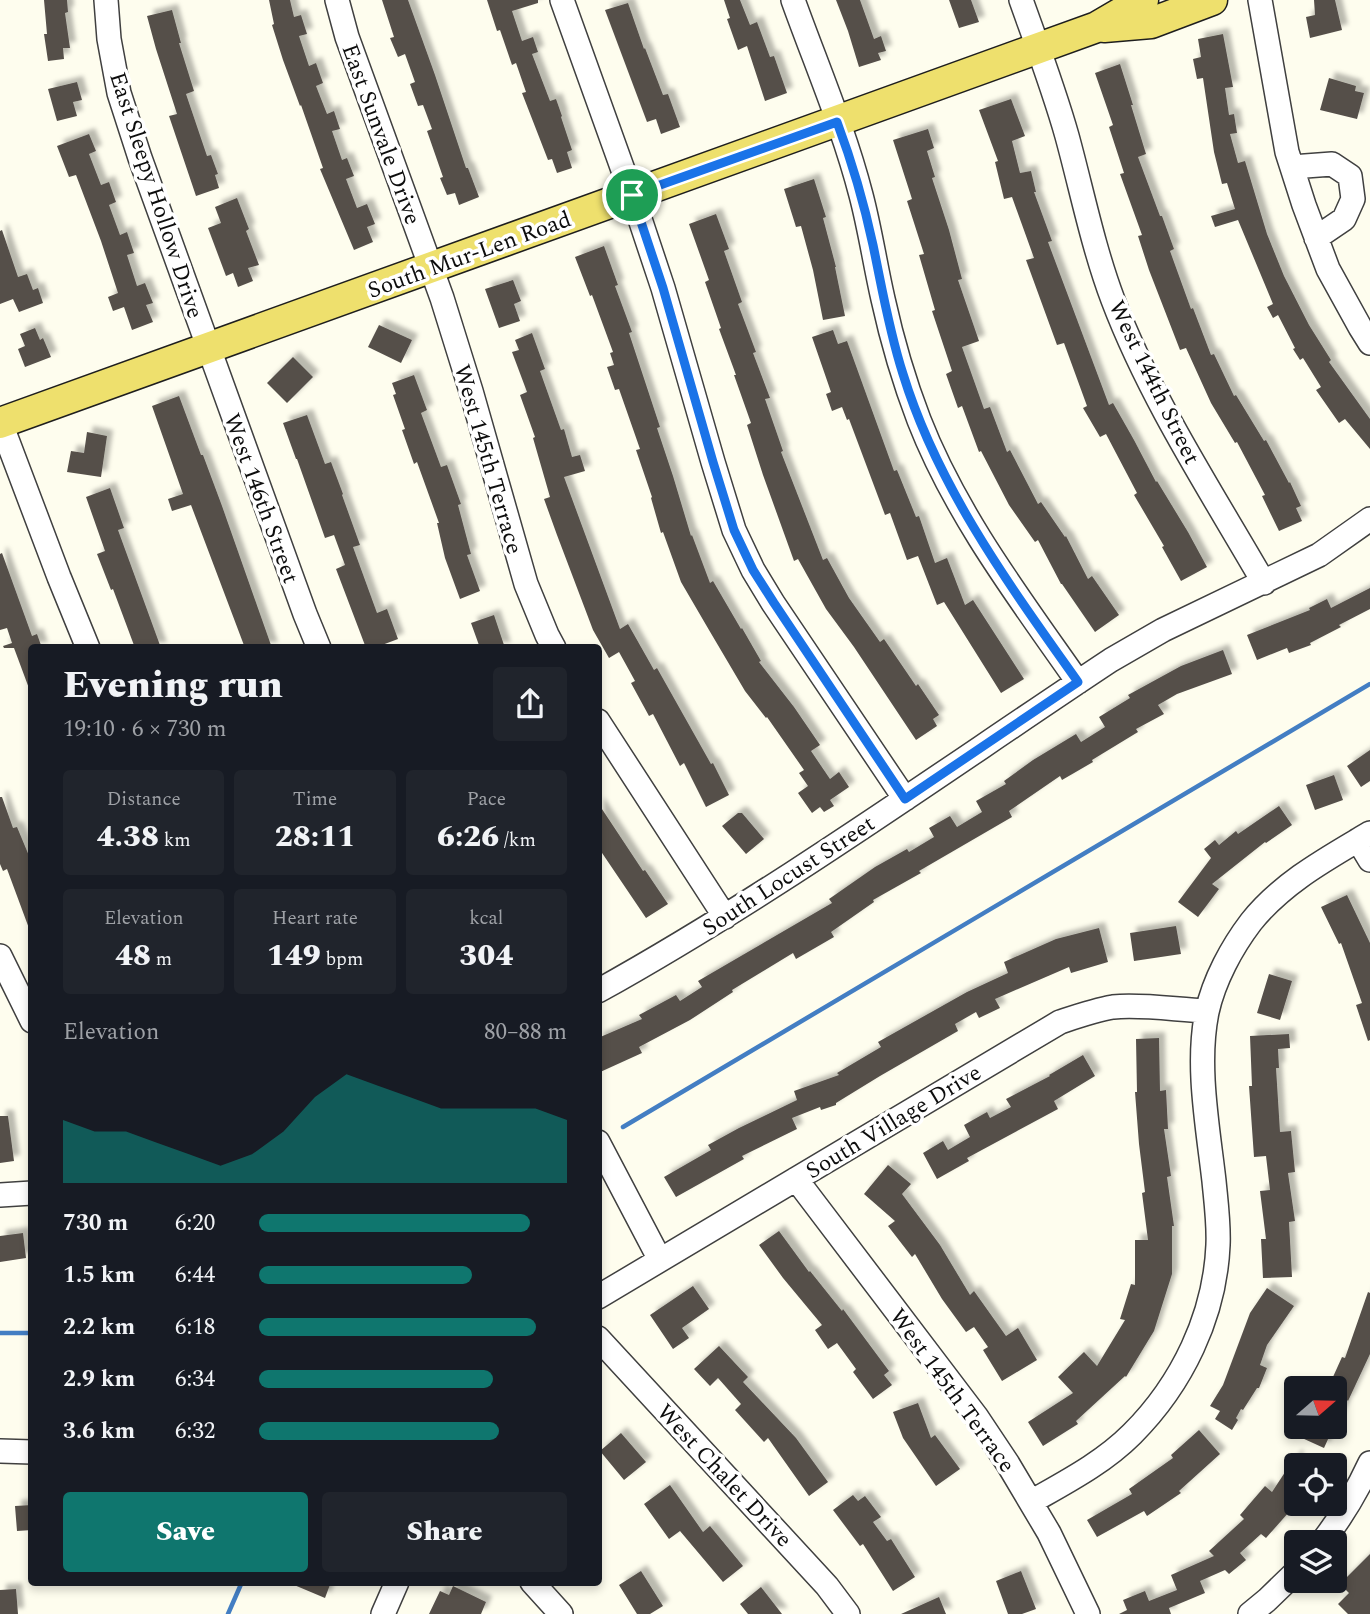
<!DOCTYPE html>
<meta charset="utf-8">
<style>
body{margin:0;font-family:Spectral,serif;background:#20242c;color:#f1f3f6;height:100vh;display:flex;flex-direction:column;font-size:26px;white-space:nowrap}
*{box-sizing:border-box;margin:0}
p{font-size:23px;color:#9ea1a6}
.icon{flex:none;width:38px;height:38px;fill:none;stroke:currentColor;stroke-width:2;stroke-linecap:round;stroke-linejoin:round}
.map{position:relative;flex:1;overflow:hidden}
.side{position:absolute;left:28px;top:644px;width:574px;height:942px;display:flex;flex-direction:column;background:#171b24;border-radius:7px;box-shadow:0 4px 10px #0003}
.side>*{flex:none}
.needle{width:46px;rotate:70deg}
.buttons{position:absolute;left:1284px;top:1376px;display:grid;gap:14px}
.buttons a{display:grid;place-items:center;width:63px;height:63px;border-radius:7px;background:#171b24;box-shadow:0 4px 10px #0003;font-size:35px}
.pin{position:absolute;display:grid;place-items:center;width:60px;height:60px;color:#fff;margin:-30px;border:4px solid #fff;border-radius:50%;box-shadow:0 2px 7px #0007}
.round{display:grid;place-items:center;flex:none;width:74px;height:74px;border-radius:7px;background:#20242c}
.headline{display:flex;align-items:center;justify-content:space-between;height:119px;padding:0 35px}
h1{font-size:38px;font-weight:800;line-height:52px}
.figures{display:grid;grid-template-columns:repeat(3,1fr);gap:10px;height:119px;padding:7px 35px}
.figures div{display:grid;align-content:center;border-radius:7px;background:#20242c;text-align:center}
.figures b{font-size:30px;font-weight:800}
.figures small{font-size:19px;font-weight:400}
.figures p{font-size:19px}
.chart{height:196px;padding:14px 35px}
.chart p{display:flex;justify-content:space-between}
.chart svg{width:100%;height:126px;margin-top:7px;fill:#0f766e;opacity:.7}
.cta{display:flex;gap:14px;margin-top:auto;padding:14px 35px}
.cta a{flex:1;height:80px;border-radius:7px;background:#0f766e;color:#fff;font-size:28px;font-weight:800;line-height:80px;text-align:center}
.cta a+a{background:#20242c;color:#f1f3f6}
ul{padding:0 35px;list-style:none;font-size:23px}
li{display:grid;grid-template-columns:112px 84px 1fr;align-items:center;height:52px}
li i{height:18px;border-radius:9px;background:#0f766e}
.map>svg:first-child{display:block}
</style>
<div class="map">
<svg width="1370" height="1614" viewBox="0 0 1370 1614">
<defs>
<filter id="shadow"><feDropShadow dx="6" dy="-6" stdDeviation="2" flood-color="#0004"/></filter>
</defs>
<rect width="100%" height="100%" fill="#fefdee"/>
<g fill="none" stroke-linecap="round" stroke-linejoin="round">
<path stroke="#437ec3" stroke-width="4.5" d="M623 1127 1370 684
M0 1333H32
M228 1614 242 1582"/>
</g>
<path fill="#554f4a" filter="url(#shadow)" d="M44 0H67L68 12 65 13 70 48H63L64 59 48 61 44 34H47Z
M269 0H290L294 17 301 15 307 34 299 36 309 66 316 63 323 83 316 86 327 114 334 111 340 129 332 131 342 160 347 158 354 176 346 179 357 208 367 204 375 224 367 227 373 242 354 250 320 169 323 168 301 105 300 106 283 60 272 25 274 24Z
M382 0H408L435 75 466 168H468L479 197 459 205 455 193 447 195 440 178 443 177 427 131 432 129 423 105 418 106 410 84 415 82 405 54 398 57 390 38 394 37Z
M487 0H538V3L512 11 522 41 533 37 538 52 532 54 550 101 556 99 562 116 561 117 572 150 567 152 572 168 557 173 552 159 548 160 522 93 526 92 516 63 512 65 500 30 497 31Z
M724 0H740L750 25 757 22 770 57 774 56 787 93 765 101 747 46 738 50 727 19 730 18Z
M836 0H860L874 39 881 36 886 51 878 53 881 60 859 67 848 31Z
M949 0H971L979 22 959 28Z
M1314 0H1335L1342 30 1310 38 1306 17 1315 15Z
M628 3 644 49 645 48 663 95 668 94 680 127 661 134 656 119 647 122 605 10Z
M172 10 181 43H179L194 91 186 94 207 156 211 155 218 174 215 175 219 188 196 196 169 116 177 114 156 49 147 16Z
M1223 34 1233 87 1225 88 1229 115 1234 114 1237 133 1230 134 1238 163 1245 161 1267 234 1284 276 1309 325 1331 360 1329 362 1370 419V449L1345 419 1339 423 1316 390 1321 387 1303 358 1300 360 1293 349 1295 348 1278 315 1273 318 1267 307 1273 304 1238 220 1215 227 1211 216 1235 209 1227 183 1222 184 1214 152 1203 78 1197 79 1193 59 1201 57 1198 39Z
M1120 64 1133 105H1131L1146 154 1138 157 1160 216H1162L1174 249 1170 251 1191 309 1193 308 1211 355 1214 354 1234 396 1236 395 1264 441 1266 440 1289 483 1290 482 1301 506 1296 508 1302 521 1279 531 1262 496 1265 495 1237 442 1235 443 1211 403 1186 348 1180 350 1149 270 1138 236 1142 235 1120 174 1124 173 1109 127 1113 125 1095 73Z
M1329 78 1356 86 1355 91 1364 93 1357 119 1320 110Z
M77 82 82 100 73 102 77 116 57 121 48 89Z
M1011 99 1025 136 1012 141 1020 173 1031 171 1036 192H1034L1052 241 1048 242 1109 405 1113 403 1134 440 1156 482 1157 481 1188 532 1207 567 1181 581 1162 547 1164 546 1134 495 1137 493 1106 434 1100 437 1083 408 1087 406 1064 343 1057 345 1026 260 1034 258 1012 197 1004 199 995 162 998 161 979 110Z
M928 129 934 148 927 151 935 177 932 178 949 230 962 279 958 280 979 341 962 347 984 409 990 407 1007 452 1010 450 1038 504 1041 502 1065 537 1066 536 1088 579 1092 576 1119 615 1095 632 1062 584H1061L1038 540 1035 542 1009 505 981 451 979 452 962 406 958 408 946 374 952 371 932 311 935 310 919 255 924 254 907 201 912 199 893 140Z
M89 134 96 151 89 154 101 185 109 182 116 202 109 205 120 235 127 232 134 253 127 255 137 286 145 283 153 303 146 305 153 322 132 330 124 307 113 311 108 297 118 293 101 241 76 175 69 177 57 146Z
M814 179 826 217 823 218 836 267H835L845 316 823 320 813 270 801 226 796 227 784 189Z
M237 198 249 229 246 231 259 265 248 268 253 281 238 287 233 273 226 276 208 228 221 223 215 207Z
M716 214 729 249 724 251 742 302 738 304 756 352 753 353 770 398 765 399 783 451 781 452 823 560 827 558 849 598 880 642 884 639 916 686 918 684 939 715 933 719 937 726 916 740 854 647 826 609 798 559 794 561 763 475 747 425 751 423 734 375H736L719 329 721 328 705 282 709 280 689 224Z
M2 230 18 277 27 274 33 290 38 288 43 303 19 312 13 299 0 304V231Z
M604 246 618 285 615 286 632 332 629 333 660 427 657 428 673 476 691 536 692 535 710 583 713 581 741 629 742 628 761 661 759 662 794 707 820 745 811 751 830 779 839 772 849 787 830 800 834 806 824 812 820 807 812 813 798 793 808 786 799 773 804 770 767 717 766 718 745 691 709 630 681 582 663 532 661 533 651 498 652 497 636 450 640 449 619 389 615 390 607 367 614 365 610 353 613 352 592 295 590 296 575 257Z
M513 280 521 301 514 304 520 321 499 328 485 289Z
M379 325 412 340 401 363 368 347Z
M35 328 40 340 43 338 51 357 25 367 18 349 25 346 20 334Z
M833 330 838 344 847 341 894 471 897 470 916 517 919 516 935 563 947 558 965 605 973 600 1024 679 1001 693 944 602 937 605 918 556 907 560 890 513 885 515 849 419 847 420 842 407 832 411 826 394 831 392 812 337Z
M532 333 545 369 540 371 561 430 564 429 572 457 580 455 585 471 564 477 620 629 628 624 654 670 657 668 711 764 713 763 729 795 706 807 684 763 680 766 653 714 649 716 631 683 635 681 619 652 609 658 593 630 557 535 544 499 550 497 533 438 535 437 520 395 527 392 512 352 519 350 515 340Z
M293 357 313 377 287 403 267 383Z
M414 375 427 410 421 413 441 467 447 465 461 504 458 505 471 554 467 555 480 591 460 599 445 558 437 523H439L417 462 414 464 402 430 405 429 393 395 396 394 392 383Z
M179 396 201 455H203L222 506 272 648H245L191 505 172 511 168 499 183 494 152 406Z
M307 415 325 464 331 462 343 494 342 495 360 545 353 547 377 613 387 609 398 639 374 648H366L336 569 345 565 334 535 325 538 297 459H296L283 423Z
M87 432 107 436 101 477 67 472 71 451 84 453Z
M110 488 124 528 118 530 161 648H135L113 589 111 590 97 554 105 551 86 497Z
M2 553 32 636 37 634 42 648H32V691H30L14 648H4L3 646 12 643 7 628 0 630V554Z
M1370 588V609L1339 625 1341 627 1310 643 1311 645 1289 653 1287 648 1257 660 1247 635 1310 610 1309 608 1327 599 1331 608Z
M494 615 505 648H480L471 623Z
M1223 650 1232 674 1177 694 1158 705 1164 714 1136 729 1138 732 1092 760 1093 762 1062 780 1060 776 1009 811 1012 817 919 871 921 873 873 900 874 902 831 932 834 937 796 959 793 953 732 990 733 992 690 1020 639 1047 642 1053 598 1073V1038L642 1019 639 1015 676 995 680 1001 702 987 698 981 832 903 829 899 875 867 907 849 909 852 934 837 929 828 950 816 957 827 982 812 976 801 1006 784 1004 781 1033 760 1076 734 1081 742 1105 727 1099 717 1130 698 1128 695 1181 666Z
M1370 750V781L1361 787 1347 766Z
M1334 775 1343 800 1315 810 1306 785Z
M0 797H2L13 828 17 827 32 863V930L30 931 7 869 3 871 0 864Z
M598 803 643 871 645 870 668 904 646 918 598 847Z
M1279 806 1292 825 1266 843 1265 842 1212 884 1219 889 1198 917 1178 902 1211 858 1204 849 1215 840 1219 845 1236 831 1238 834Z
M738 813H742L764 839 746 854 722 826Z
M1347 895 1370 943V1040L1368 1041 1356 1005 1362 1003 1341 943 1339 944 1321 907Z
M1176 926 1181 954 1134 961 1130 933Z
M1099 928 1108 962 1071 973 1069 967 995 999 1000 1008 979 1018 976 1012 955 1024 958 1031 880 1076 836 1103V1105L821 1110 820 1107 792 1118 797 1129 742 1156 744 1159 676 1197 664 1177 711 1150 708 1145 739 1128 797 1100 794 1091 839 1075 837 1073 881 1047 878 1042 967 992 1008 973 1004 962 1056 939Z
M1269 974 1292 981 1280 1020 1257 1013Z
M1289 1034 1290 1048 1278 1049 1279 1068H1276L1280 1132 1291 1131 1295 1172 1288 1173 1295 1221 1289 1222 1292 1277 1263 1278 1261 1239H1266L1260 1191 1270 1190 1266 1156 1254 1157 1249 1086H1252L1250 1036Z
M1159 1038 1160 1091 1166 1090 1168 1129H1164L1171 1176 1167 1177 1174 1226H1172V1274L1154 1331 1126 1377 1125 1376 1076 1421 1078 1424 1043 1446 1028 1422 1073 1393 1058 1377 1084 1352 1097 1366 1125 1320 1120 1319 1131 1284 1135 1285V1240H1148L1142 1193 1145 1192 1139 1144 1135 1092H1137L1136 1039Z
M1083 1055 1095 1076 1054 1101 1058 1109 967 1158 969 1161 937 1179 923 1153 943 1141 948 1150 970 1137 964 1125 987 1112 990 1118 1011 1107 1006 1099 1050 1076 1049 1075Z
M0 1116H8L14 1161 0 1163Z
M888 1165 911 1184 902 1194 940 1245 970 1295 974 1291 1006 1336 1018 1328 1037 1360 1002 1381 983 1350 988 1347 974 1327 966 1332 942 1299 915 1254 912 1257 888 1226 895 1221 864 1194Z
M779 1231 809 1272 810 1271 842 1311 843 1309 889 1371 884 1375 892 1385 873 1399 853 1372 856 1369 837 1343 828 1349 815 1330 822 1325 783 1278 759 1245Z
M23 1233 26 1258 0 1262V1236Z
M693 1286 709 1309 682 1328 689 1338 673 1349 650 1315Z
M1267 1288 1294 1306 1267 1345 1260 1365 1267 1368 1259 1388H1257L1243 1410 1241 1409 1236 1418 1238 1420 1232 1430 1215 1419 1220 1411 1210 1406 1223 1385 1250 1313Z
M1368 1292 1370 1293V1354L1348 1401 1347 1400 1335 1424V1388H1328L1342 1357 1345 1358Z
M719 1346 748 1377 743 1382 796 1438 828 1482 809 1496 768 1438 764 1442 735 1410 741 1404 718 1378 710 1386 694 1369Z
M918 1403 931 1438 935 1435 960 1469 936 1486 903 1438 893 1412Z
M1308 1426H1334L1324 1448 1302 1438Z
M1199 1430 1220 1454 1179 1491 1181 1493 1147 1516 1144 1511 1097 1537 1087 1520 1132 1494 1129 1489 1173 1458 1171 1455Z
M621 1433 646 1462 624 1480 600 1451Z
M1297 1454V1503L1266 1538 1261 1534 1240 1553 1246 1560 1229 1574 1225 1570 1200 1581 1205 1593 1169 1608 1171 1614H1119L1127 1610 1123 1600 1145 1591 1149 1601 1177 1590 1171 1575 1214 1556 1209 1551 1244 1519 1240 1515 1265 1486 1272 1492Z
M670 1485 703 1532 710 1526 743 1566 723 1582 680 1531 669 1539 644 1504Z
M853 1495 858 1501 865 1496 881 1517 873 1522 887 1541 891 1539 915 1577 893 1591 863 1544 860 1546 833 1510Z
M32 1505V1530L17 1531 15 1506Z
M1370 1554V1614H1348L1338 1604 1349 1593 1340 1584Z
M641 1571 663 1606 650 1614H637L619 1585Z
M1021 1571 1036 1609 1022 1614H1008L996 1581Z
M287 1582H331L325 1598Z
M453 1586 486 1602 481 1614H429L440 1591 449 1595Z
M761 1587 782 1614H748L740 1604Z
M16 1589 18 1614H0V1590Z
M939 1597 946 1614H901Z"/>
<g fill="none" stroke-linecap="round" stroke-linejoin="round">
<g stroke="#404040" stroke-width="26">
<path id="minor" d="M106 0 109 39 119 93 140 158 305 614 319 648
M337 0 347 37 442 298 471 391 526 584 547 635 554 648
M562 0 632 195 663 288 713 462 734 530 753 570 773 603 905 799
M793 0C816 64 844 129 861 195 870 229 875 264 883 299 892 340 904 381 919 420 956 515 1020 599 1078 682
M1021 0C1037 45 1054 90 1067 136 1082 191 1093 247 1113 300 1151 400 1211 491 1264 583
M1260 0 1287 152 1304 205 1328 269 1360 327 1370 343
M1292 167 1332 164 1350 176 1353 199 1344 219 1316 238
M0 421 59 577 88 648
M598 721 725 917
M1358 840 1370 860
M0 956 32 1021
M598 991C776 892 942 772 1111 660L1163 630 1319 555 1370 519
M598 1142 660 1260
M796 1179 976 1416 1008 1464 1049 1533 1088 1614
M0 1195 32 1193
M598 1297 1060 1022C1078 1016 1095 1010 1113 1007 1142 1004 1178 1010 1207 1011
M598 1338 827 1586 848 1614
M0 1451 32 1452
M1031 1502C1066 1482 1103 1463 1132 1434 1182 1384 1215 1316 1218 1245 1219 1224 1216 1202 1214 1181 1208 1128 1196 1065 1207 1012 1214 980 1232 947 1251 922 1283 882 1328 858 1370 833
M1322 1542C1341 1518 1357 1491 1370 1463
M532 1582 561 1614
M383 1614 397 1582
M1250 1614 1267 1600 1297 1571"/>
</g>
<g stroke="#1e1e1e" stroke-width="33">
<path id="major" d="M1104 27 1151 23 1212 0
M0 423 1097 27 1143 0"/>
</g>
<use href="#minor" stroke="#fff" stroke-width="23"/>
<use href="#major" stroke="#eee06d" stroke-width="30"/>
</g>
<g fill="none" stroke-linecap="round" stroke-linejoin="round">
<g stroke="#fff" stroke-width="14">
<path id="route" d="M837 122C852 162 864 203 873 245 882 288 889 331 903 374 938 488 1010 586 1078 682L905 799 774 603 753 570 734 530 713 462 663 288 632 195Z"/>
</g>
<use href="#route" stroke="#1a73e8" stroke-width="9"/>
</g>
<g text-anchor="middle" stroke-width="7" stroke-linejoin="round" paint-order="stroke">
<g font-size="23" fill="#0d0d0d" stroke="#fff">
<text transform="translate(382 134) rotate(70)" y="8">East Sunvale Drive</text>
<text transform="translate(157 195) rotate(72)" y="8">East Sleepy Hollow Drive</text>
<text transform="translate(469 254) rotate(-20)" y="8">South Mur-Len Road</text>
<text transform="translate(1155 382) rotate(64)" y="8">West 144th Street</text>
<text transform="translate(489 459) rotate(74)" y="8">West 145th Terrace</text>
<text transform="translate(262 498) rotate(70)" y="8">West 146th Street</text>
<text transform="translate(788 875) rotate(-33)" y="8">South Locust Street</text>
<text transform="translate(893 1121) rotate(-31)" y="8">South Village Drive</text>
<text transform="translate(953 1390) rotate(54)" y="8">West 145th Terrace</text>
<text transform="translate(725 1475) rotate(47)" y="8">West Chalet Drive</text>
</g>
</g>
</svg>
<div class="buttons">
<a><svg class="needle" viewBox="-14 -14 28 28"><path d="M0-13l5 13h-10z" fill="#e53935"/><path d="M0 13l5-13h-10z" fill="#9ea1a6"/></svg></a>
<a><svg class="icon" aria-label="locate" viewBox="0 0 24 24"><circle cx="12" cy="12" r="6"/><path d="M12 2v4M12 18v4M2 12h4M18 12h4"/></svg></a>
<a><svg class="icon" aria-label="layers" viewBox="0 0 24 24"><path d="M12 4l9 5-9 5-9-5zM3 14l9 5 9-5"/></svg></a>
</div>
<div class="pin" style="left:632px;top:195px;background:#1e9e55"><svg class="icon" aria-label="arrive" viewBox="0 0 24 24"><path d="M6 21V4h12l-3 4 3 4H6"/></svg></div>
<section class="side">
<div class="headline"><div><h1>Evening run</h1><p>19:10 · 6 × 730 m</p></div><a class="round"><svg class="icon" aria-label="share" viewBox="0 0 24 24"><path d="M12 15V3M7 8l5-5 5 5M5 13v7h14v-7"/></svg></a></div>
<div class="figures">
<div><p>Distance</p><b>4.38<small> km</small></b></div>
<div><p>Time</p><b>28:11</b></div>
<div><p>Pace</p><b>6:26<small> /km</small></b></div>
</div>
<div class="figures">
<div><p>Elevation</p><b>48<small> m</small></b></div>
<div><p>Heart rate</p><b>149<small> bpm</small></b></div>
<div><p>kcal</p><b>304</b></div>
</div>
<div class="chart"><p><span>Elevation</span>80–88 m</p>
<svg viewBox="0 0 160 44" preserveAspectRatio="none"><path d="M0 44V22L10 26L20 26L30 30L40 34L50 38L60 34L70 26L80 14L90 6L100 10L110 14L120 18L130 18L140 18L150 18L160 22V44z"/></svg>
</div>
<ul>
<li><b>730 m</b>6:20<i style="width:88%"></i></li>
<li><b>1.5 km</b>6:44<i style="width:69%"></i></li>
<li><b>2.2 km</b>6:18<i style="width:90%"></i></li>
<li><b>2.9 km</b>6:34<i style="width:76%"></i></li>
<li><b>3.6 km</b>6:32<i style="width:78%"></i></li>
</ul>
<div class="cta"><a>Save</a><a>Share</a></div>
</section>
</div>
